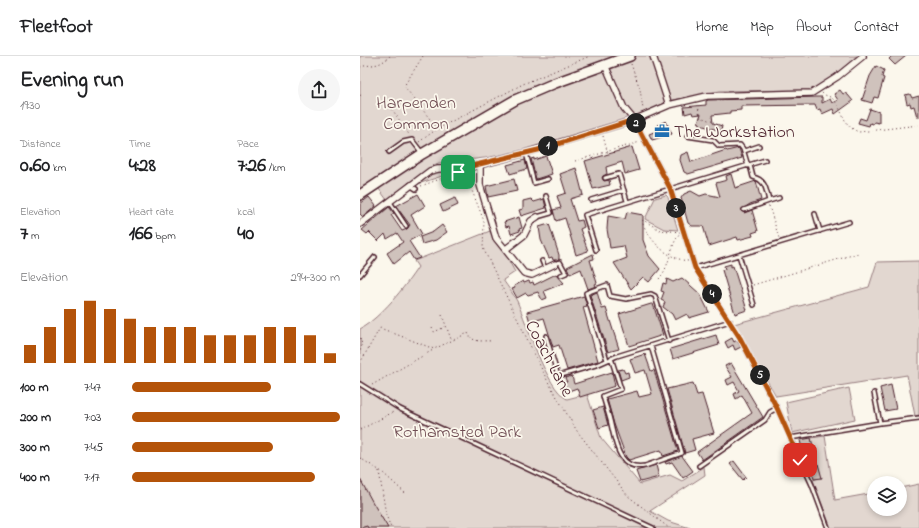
<!DOCTYPE html>
<meta charset="utf-8">
<style>
body{margin:0;font-family:"Indie Flower",sans-serif;background:#f6f6f6;color:#202124;height:100vh;display:flex;flex-direction:column;font-size:15px;white-space:nowrap}
*{box-sizing:border-box;margin:0}
p{font-size:13px;color:#757577}
.icon{flex:none;width:22px;height:22px;fill:none;stroke:currentColor;stroke-width:2;stroke-linecap:round;stroke-linejoin:round}
.map{position:relative;flex:1;overflow:hidden}
.drawer{display:flex;flex-direction:column;background:#fff;width:360px}
.drawer>*{flex:none}
.fabs{position:absolute;left:507px;top:420px;display:grid;gap:8px}
.fabs a{display:grid;place-items:center;width:40px;height:40px;border-radius:50%;background:#fff;box-shadow:0 2px 6px #0003;font-size:20px}
.pin{position:absolute;display:grid;place-items:center;width:34px;height:34px;color:#fff;margin:-17px;border-radius:8px;box-shadow:0 2px 6px #0006}
.km{position:absolute;width:20px;height:20px;margin:-10px;border-radius:50%;background:#222;color:#fff;font-size:11px;line-height:20px;text-align:center}
.round{display:grid;place-items:center;flex:none;width:42px;height:42px;border-radius:21px;background:#f6f6f6}
.head{display:flex;align-items:center;justify-content:space-between;height:68px;padding:0 20px}
h1{font-size:22px;font-weight:800;line-height:30px}
.stats{display:grid;grid-template-columns:repeat(3,1fr);gap:6px;height:68px;padding:4px 20px}
.stats div{display:grid;align-content:center}
.stats b{font-size:20px;font-weight:800}
.stats small{font-size:11px;font-weight:400}
.stats p{font-size:11px}
.chart{height:112px;padding:8px 20px}
.chart p{display:flex;justify-content:space-between}
.chart svg{width:100%;height:72px;margin-top:4px;stroke:#b45309;stroke-width:6}
ul{padding:0 20px;list-style:none;font-size:13px}
li{display:grid;grid-template-columns:64px 48px 1fr;align-items:center;height:30px}
li i{height:10px;border-radius:5px;background:#b45309}
header{display:flex;align-items:center;gap:24px;box-sizing:border-box;height:56px;padding:0 20px;background:#fff;border-bottom:1px solid #e0e0e0}
header strong{font-size:19px}
nav{display:flex;gap:22px;margin-inline-start:auto;font-size:14px}
main{display:flex;flex:1;min-height:0}
.map>svg:first-child{display:block}
</style>
<header>
<strong>Fleetfoot</strong>
<nav><a>Home</a><a>Map</a><a>About</a><a>Contact</a></nav>
</header>
<main>
<section class="drawer">
<div class="head"><div><h1>Evening run</h1><p>19:30</p></div><a class="round"><svg class="icon" aria-label="share" viewBox="0 0 24 24"><path d="M12 15V3M7 8l5-5 5 5M5 13v7h14v-7"/></svg></a></div>
<div class="stats">
<div><p>Distance</p><b>0.60<small> km</small></b></div>
<div><p>Time</p><b>4:28</b></div>
<div><p>Pace</p><b>7:26<small> /km</small></b></div>
</div>
<div class="stats">
<div><p>Elevation</p><b>7<small> m</small></b></div>
<div><p>Heart rate</p><b>166<small> bpm</small></b></div>
<div><p>kcal</p><b>40</b></div>
</div>
<div class="chart"><p><span>Elevation</span>294–300 m</p>
<svg viewBox="0 0 160 44" preserveAspectRatio="none"><path d="M5 44V33M15 44V22M25 44V11M35 44V6M45 44V11M55 44V17M65 44V22M75 44V22M85 44V22M95 44V27M105 44V27M115 44V27M125 44V22M135 44V22M145 44V27M155 44V38"/></svg>
</div>
<ul>
<li><b>100 m</b>7:47<i style="width:67%"></i></li>
<li><b>200 m</b>7:03<i style="width:100%"></i></li>
<li><b>300 m</b>7:45<i style="width:68%"></i></li>
<li><b>400 m</b>7:17<i style="width:88%"></i></li>
</ul>
</section>
<div class="map">
<svg width="559" height="472" viewBox="0 0 559 472">
<rect width="100%" height="100%" fill="#fbf7ec"/>
<filter id="ink" filterUnits="userSpaceOnUse"><feTurbulence type="fractalNoise" baseFrequency=".025" numOctaves="2"/><feDisplacementMap in="SourceGraphic" scale="8" xChannelSelector="R" yChannelSelector="G"/><feConvolveMatrix kernelMatrix="1 2 1 2 8 2 1 2 1" color-interpolation-filters="sRGB"/></filter>
<g filter="url(#ink)">
<path fill="#e2d7d0" stroke="#967b7e" d="M0 0H497L463 28 450 34 360 35 313 44 278 59 181 91 125 102 78 107 69 112 27 144 19 133 0 146Z
M77 115H97L58 128 71 118Z
M306 139 308 141 318 174 304 173 285 163 295 142Z
M130 175 134 184 151 204 149 205 155 216 143 224C148 231 153 238 157 245 167 268 186 332 207 343L227 338 241 382 280 428 310 419 322 425 344 411 345 419 290 455 308 465 330 472H0V273C21 261 45 231 58 211L54 205Z
M559 205V359L555 360 547 319 416 340 374 268 509 231 517 206Z
M489 332 495 363 432 377 426 346Z
M465 380 475 444 514 437V453H540V432L559 428V472H471L453 424 461 421 458 408 456 409 451 382Z"/>
<path fill="#cfc2bc" stroke="#4a1f2b" d="M532 0H546L535 9 529 3Z
M516 10 524 14 522 21 524 22 518 42 514 41 512 47 502 44 510 20Z
M480 34 483 38 485 37 488 39 493 45 475 58 473 53 462 58 460 53 457 54 455 49 381 50V54L370 55V57L352 59 353 67 362 70 361 75 340 69V67L338 66 341 58 333 59 332 56 325 58 324 51 346 49V45L348 44 457 41H462V47L470 43 472 47 478 44 474 38Z
M550 38 552 42 559 40V61H557L554 50 551 51 550 47 547 48 545 39Z
M510 53 519 56V67L514 66 513 68 510 67 509 70 498 67 500 62 506 64Z
M306 65 312 78 292 84 289 78 299 74 297 69Z
M272 91 279 114 265 118 262 106 246 111 247 118 243 120 242 122 244 125 249 124 250 129 233 133 225 105Z
M379 92 382 102 328 118 324 116 320 104 321 99 328 96 331 106 366 94 367 95Z
M186 100 192 118 176 123 171 103 174 102V104Z
M165 104 167 113 150 118 147 109Z
M216 112 223 139 210 143 217 165 222 164 224 171 220 173 228 195 216 199 205 162 196 165 193 154 201 152 197 140 206 137 200 118Z
M99 117 100 125 91 128 88 121Z
M371 118 375 132 396 125 401 144 390 148 381 154 384 157 392 154 398 175 392 177 393 180 378 184 377 181 349 190 343 170H332L328 167 321 142 324 138 331 135 340 140 346 138 360 141 356 127 367 124 366 120Z
M154 123 157 135 128 141 126 130Z
M58 138 65 150 51 159 62 178 49 185 60 202 54 204 49 196 34 208 27 197 43 186 37 177 27 183 25 178 18 185 9 176 7 178 2 174 29 151 34 157 31 159 42 175 47 173 50 169 36 150Z
M9 141 16 150 3 161 0 158V148Z
M95 142 98 149 83 156 80 149Z
M171 143 174 146 184 143 186 152 161 160 159 154 163 153V145Z
M267 156 283 159V184L289 200 300 213 289 226 283 221 271 233 254 207 267 202 264 190 250 192 247 173 248 160 265 163Z
M159 161 162 172 159 173 160 175 151 178 149 170 146 171 144 166Z
M189 168 199 199V203L197 204H193L192 201 189 202 181 184 179 171Z
M82 169 87 176 76 184 62 188 60 181 73 176Z
M233 198 234 203 230 204 237 227 235 228 236 230 228 233 221 213 210 218 207 211Z
M371 208V211L373 210 387 254 375 258 362 214 365 213 364 210Z
M196 218 204 227 184 235 187 242 182 244 178 236 168 239 166 237 157 242 152 233 155 232 154 230 163 225 164 227 169 225 170 227 173 226 174 229Z
M322 222 340 238 349 256 329 262 327 258 315 264 312 258 303 251 305 246 301 244 304 236 301 235 303 227 306 228 307 223 313 226Z
M237 236 242 253 246 252 259 293 248 296 230 239Z
M224 240 227 250 223 251 238 305 207 314 199 289 193 291 184 262 170 266 167 256Z
M291 248H293L303 279 269 290 259 258Z
M356 279 359 289 313 303 310 293Z
M372 282 374 286 377 284 381 291 375 294 373 289 368 292 365 286Z
M285 298 291 315 294 314 318 395 303 400 301 394 269 404 266 401 254 368 247 343 277 335 279 341 292 338 285 314 275 317 270 303Z
M371 307 403 361 342 404 337 396 392 357 382 339 376 343 374 338 379 335 374 326 368 329 366 324 372 321 365 310Z
M263 313 265 317 268 316 269 321 261 324 258 314Z
M252 316 255 330 220 341 217 332 206 336 203 326H207L205 322 212 320 214 328Z
M333 327 337 339 342 338 354 377 332 383 335 394 325 397 307 333Z
M531 329 536 353 525 355 520 332Z
M243 351 248 369 239 372 233 354Z
M451 382 455 399 444 402 440 384Z
M322 400 333 415 323 422 312 406 306 408 305 406Z
M374 405 386 421 383 424 370 408Z
M458 408 462 422 454 423 451 410Z
M296 409 299 421 280 426 276 415Z
M0 423 13 447 28 472H8L7 470 0 472Z"/>
<g fill="none" stroke-linecap="round" stroke-linejoin="round">
<g stroke="#4a1f2b" stroke-width="6">
<path id="service" d="M274 64 310 132 335 212 380 282 417 352 452 429 468 472
M327 80 353 84 359 90 380 89 383 93 388 110
M384 95 399 90
M29 96 43 86 52 84 62 97
M166 97 174 127 188 123
M390 109 393 121C406 124 406 134 409 145L419 142
M245 122 259 118 267 145
M50 129 56 133
M231 144 264 134
M30 146 46 170
M384 154 409 145
M455 158 460 175
M177 161 191 157 186 140
M236 194 225 159 405 104
M379 199 394 249
M182 205 185 212
M195 208 200 206 206 217 201 219
M335 212 489 166
M0 219 15 201
M186 280 198 320 239 308 257 300 370 265
M251 302 261 333 243 340C245 348 248 356 250 364 255 383 257 415 285 410L322 397 291 290
M247 304 226 237 247 229 250 240 266 243 291 238 295 240 309 285
M0 328 40 353 293 472
M520 367 559 362
M430 382 520 367 514 337
M339 410 405 364 410 356 417 352"/>
</g>
<g stroke="#4a1f2b" stroke-width="8">
<path id="minor" d="M293 0 309 49
M245 9 264 52 274 64
M120 109V129L136 182 164 217 172 219 195 208
M0 168 70 115 78 113 112 111 165 97 274 64 309 49 347 40 452 37 477 21 503 0
M146 193 164 179 171 165 177 161"/>
</g>
<g stroke="#4a1f2b" stroke-width="12">
<path id="primary" d="M0 139 62 98 155 44 195 27 270 0"/>
</g>
<path stroke="#4a1f2b" stroke-width="1" stroke-dasharray="1 3" stroke-linecap="butt" d="M63 0 44 30 77 72
M271 8 280 33 283 53
M0 11C15 7 17 12 30 0
M462 37C465 40 470 40 473 43 484 55 482 70 499 76L559 69
M0 39 2 40
M338 49 340 61 354 66
M30 50 50 80
M243 80 248 98
M59 86 77 73 163 28 230 0
M215 105 280 86
M105 117 124 165 123 192 187 324 217 375 268 440 309 472
M61 130 91 119
M409 150 419 182
M320 176 300 174 283 164 282 166C291 186 306 202 328 205
M299 223C311 209 309 191 320 177
M393 229 499 197
M82 259 91 283
M72 272 74 276 85 271
M0 282 2 288 0 296
M0 307 20 272 74 293 108 277C113 288 122 284 131 285
M12 329 73 294
M0 374 35 355
M0 402 22 416 46 438
M19 415 26 459 31 472"/>
<use href="#service" stroke="#fbf7ec" stroke-width="3"/>
<use href="#minor" stroke="#fbf7ec" stroke-width="5.5"/>
<use href="#primary" stroke="#fbf7ec" stroke-width="9"/>
</g>
</g>
<g fill="none" stroke-linecap="round" stroke-linejoin="round" filter="url(#ink)">
<g stroke="#fff" stroke-width="8">
<path id="route" d="M98 116 103 112 178 94 274 64 310 132 335 212 380 282 417 352 440 404"/>
</g>
<use href="#route" stroke="#b45309" stroke-width="5"/>
</g>
<defs>
<g id="office-bare" transform="scale(1.2)"><path d="M-6-3h4V-5.5h4V-3h4V5H-6ZM-1-4.5V-3h2v-1.5ZM-6 0V1H6V0Z" fill="#1f6fb2" stroke="#fbf7ec" stroke-width="2.5" paint-order="stroke"/></g>
</defs>
<g fill-rule="evenodd">
<use href="#office-bare" x="302" y="75"/>
</g>
<g text-anchor="middle" stroke-width="3.5" stroke-linejoin="round" paint-order="stroke">
<g font-size="18" fill="#704d54" stroke="#fbf7ec">
<text x="56" y="52">Harpenden<tspan x="56" dy="21">Common</tspan></text>
<text x="97" y="381">Rothamsted Park</text>
</g>
<g font-size="18" fill="#4a1f2b" stroke="#fbf7ec" text-anchor="start">
<text x="314" y="81">The Workstation</text>
</g>
<g font-size="18" fill="#4a1f2b" stroke="#fbf7ec">
<text transform="translate(190 302) rotate(62)" y="6">Coach Lane</text>
</g>
</g>
</svg>
<div class="fabs">
<a><svg class="icon" aria-label="layers" viewBox="0 0 24 24"><path d="M12 4l9 5-9 5-9-5zM3 14l9 5 9-5"/></svg></a>
</div>
<div class="pin" style="left:98px;top:116px;background:#1e9e55"><svg class="icon" aria-label="arrive" viewBox="0 0 24 24"><path d="M6 21V4h12l-3 4 3 4H6"/></svg></div>
<div class="pin" style="left:440px;top:404px;background:#d93025"><svg class="icon" aria-label="check" viewBox="0 0 24 24"><path d="M5 12l5 5 9-10"/></svg></div>
<b class="km" style="left:188px;top:90px">1</b>
<b class="km" style="left:276px;top:67px">2</b>
<b class="km" style="left:316px;top:152px">3</b>
<b class="km" style="left:352px;top:238px">4</b>
<b class="km" style="left:400px;top:319px">5</b>
</div>
</main>
